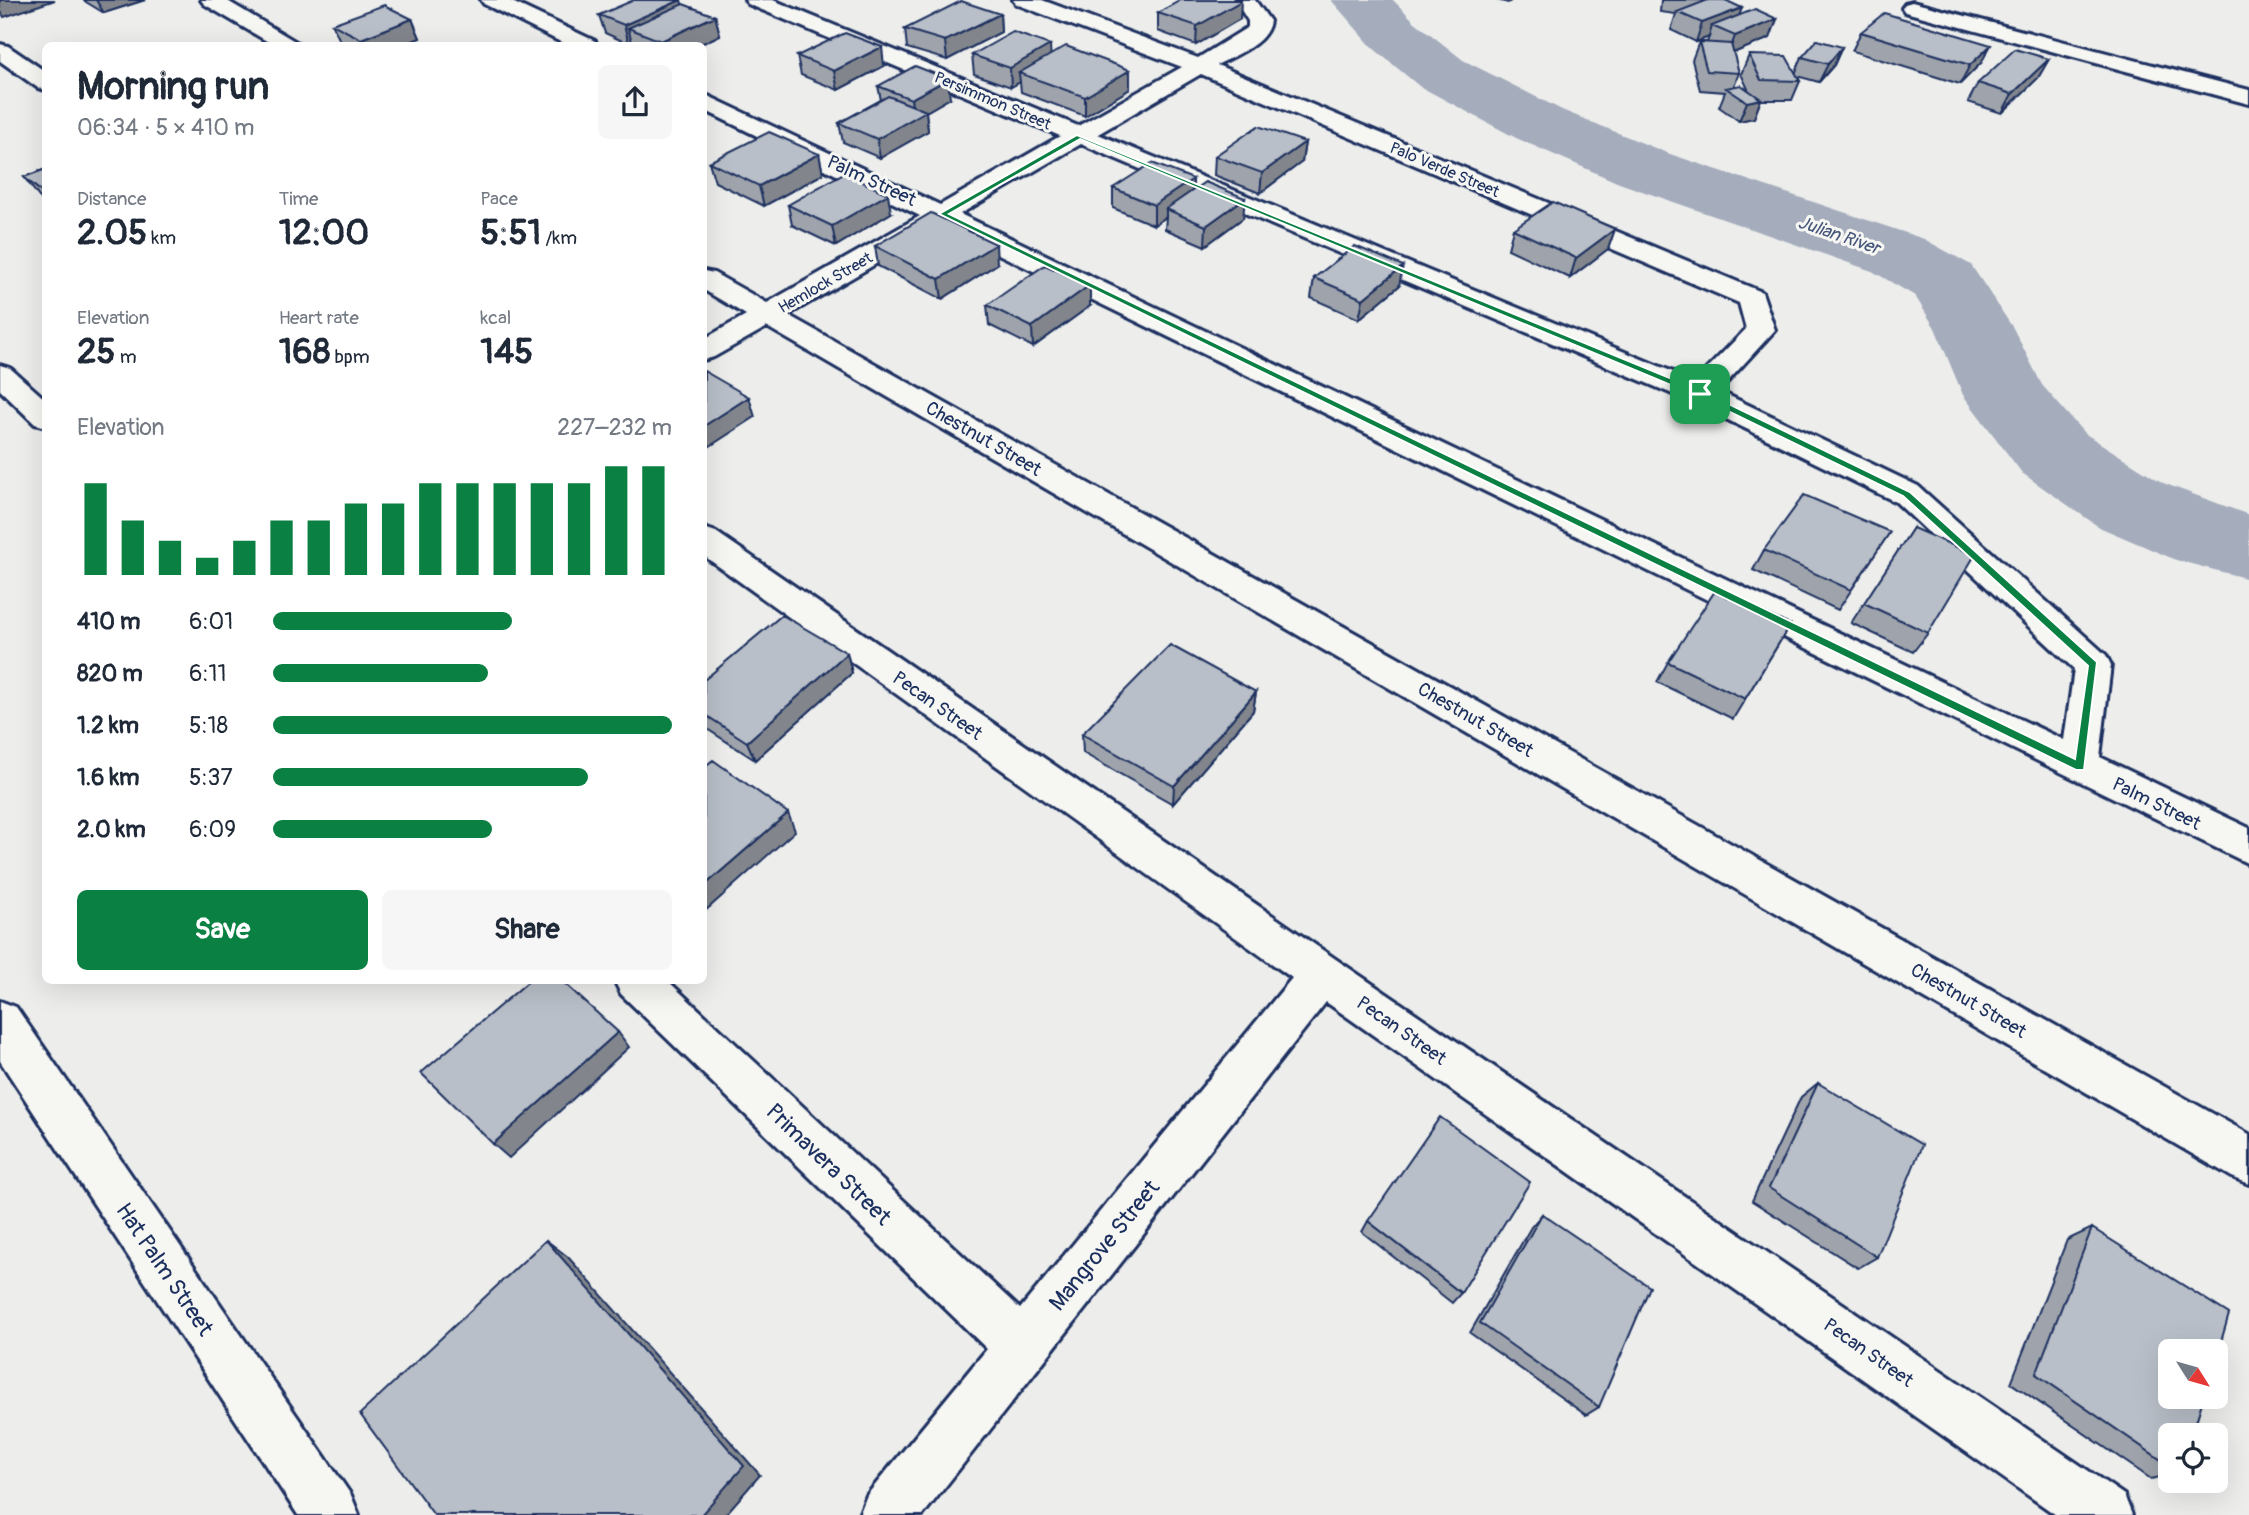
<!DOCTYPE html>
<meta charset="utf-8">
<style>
body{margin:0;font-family:Pangolin,sans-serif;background:#f6f6f7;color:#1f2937;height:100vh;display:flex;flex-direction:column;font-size:26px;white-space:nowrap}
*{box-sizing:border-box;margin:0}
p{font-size:23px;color:#747a83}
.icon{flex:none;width:38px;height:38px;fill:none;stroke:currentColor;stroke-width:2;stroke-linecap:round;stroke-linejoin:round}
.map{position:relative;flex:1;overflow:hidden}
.panel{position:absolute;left:42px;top:42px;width:665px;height:942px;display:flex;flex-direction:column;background:#fff;border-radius:10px;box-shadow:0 7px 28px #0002}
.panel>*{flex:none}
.needle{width:46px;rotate:127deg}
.fabs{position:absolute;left:2158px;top:1339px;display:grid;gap:14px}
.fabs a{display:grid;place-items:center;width:70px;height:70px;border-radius:10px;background:#fff;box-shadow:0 7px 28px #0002;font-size:35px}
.pin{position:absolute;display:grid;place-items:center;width:60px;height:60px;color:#fff;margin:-30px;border-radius:14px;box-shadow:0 4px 10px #0006}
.round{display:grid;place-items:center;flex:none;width:74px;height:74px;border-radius:10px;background:#f6f6f7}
.head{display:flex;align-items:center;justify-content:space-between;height:119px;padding:0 35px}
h1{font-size:38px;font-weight:800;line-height:52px}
.stats{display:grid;grid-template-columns:repeat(3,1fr);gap:10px;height:119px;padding:7px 35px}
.stats div{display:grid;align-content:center}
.stats b{font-size:35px;font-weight:800}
.stats small{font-size:19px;font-weight:400}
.stats p{font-size:19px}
.chart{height:196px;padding:14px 35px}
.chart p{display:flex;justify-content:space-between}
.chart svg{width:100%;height:126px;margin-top:7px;stroke:#0b8043;stroke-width:6}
.primary-button{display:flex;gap:14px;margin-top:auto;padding:14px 35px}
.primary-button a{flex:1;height:80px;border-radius:10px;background:#0b8043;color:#fff;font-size:28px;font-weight:800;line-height:80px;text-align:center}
.primary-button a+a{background:#f6f6f7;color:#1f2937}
ul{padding:0 35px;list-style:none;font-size:23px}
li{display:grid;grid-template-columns:112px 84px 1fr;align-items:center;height:52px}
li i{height:18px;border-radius:9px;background:#0b8043}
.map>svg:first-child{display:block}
</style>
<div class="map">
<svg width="2249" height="1515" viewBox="0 0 2249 1515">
<rect width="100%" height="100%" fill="#edeeec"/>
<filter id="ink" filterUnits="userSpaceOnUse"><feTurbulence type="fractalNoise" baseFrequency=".0143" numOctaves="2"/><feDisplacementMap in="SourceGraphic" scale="14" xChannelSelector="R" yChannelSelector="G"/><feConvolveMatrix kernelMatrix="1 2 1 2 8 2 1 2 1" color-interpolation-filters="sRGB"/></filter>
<g filter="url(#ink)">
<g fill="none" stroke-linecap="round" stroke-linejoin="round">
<path fill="#a5acbc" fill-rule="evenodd" d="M1331 0H1393L1415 22 1463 60 1562 110 1667 153 1924 239 1971 265 2013 328 2042 385 2084 433 2163 483 2249 515V579L2176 560 2099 527 2022 473 1963 395 1935 328 1915 296 1872 271 1619 183 1516 138 1419 86 1373 48Z"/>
<g stroke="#1b2f5e" stroke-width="6">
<path id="minor" d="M201 0H226L303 46H275L204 4Z
M481 0H508L595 41 598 46H569L484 4Z
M745 0H773L1078 126 1182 67 1016 4 1013 0H1042L1198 58 1248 27V21L1235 0H1255L1270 21C1267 44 1235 55 1217 65L1762 292 1775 330 1719 391 1918 486 2106 655 2111 665 2100 757 2249 828V864L941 226 788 315 2249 1134V1184L2232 1177 767 327 714 357 704 360V339L746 315 704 290V271L714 273 767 303 920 216 704 110V94L940 205 1060 136 748 4ZM1201 74 1739 303 1746 329 1695 381 1098 134ZM1081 144 1689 401 1896 502 2074 669 2064 740 960 214Z
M1912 2 2249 90V104L1905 12 1902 8 1905 4Z
M0 44 8 46 46 72V90L38 88 0 61Z
M0 365 10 368 46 400V427L35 424 0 390Z
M704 528 716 532 1337 960 2124 1495 2132 1515H2056L1326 1002 923 1515H859L867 1495 987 1349 621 994 614 980H667L1020 1309 1292 978 704 556Z
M0 1001 16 1007 351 1495 359 1515H298L0 1061Z"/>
</g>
<use href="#minor" fill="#f6f6f2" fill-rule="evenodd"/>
</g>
<path fill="#9fa4ac" stroke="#1b2f5e" stroke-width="2" d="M84 0H145L104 13 86 2Z
M1497 0H1512L1508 3Z
M1661 0H1704L1703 2 1742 8 1739 15 1777 19 1770 38 1733 53 1739 73 1734 86 1749 91 1741 74 1749 55 1795 74 1802 57 1842 47 1834 65 1819 82 1797 76 1800 81 1792 100H1761L1754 118 1739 121 1719 107 1725 92 1700 90 1692 60 1699 42H1707L1709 37 1696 42 1671 30 1676 14 1660 12Z
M682 4 715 16 720 35 697 46H633L632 42 629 44 605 33 599 15Z
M1158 13 1240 19 1196 45 1158 31Z
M1000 14 1001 32 947 60 907 48 905 29Z
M412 19 420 38 400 46H346L341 43 332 24Z
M1861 32 1981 63 1960 84 1852 51Z
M972 55H1051L1130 70V89L1085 116 1021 92 1020 82 1011 87 974 74Z
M797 56 884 66 838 90 801 75Z
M2049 59 2038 78 2002 113 1968 102 1978 83Z
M878 86 950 98 926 112 928 131 880 158 843 142 839 123 881 100Z
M1305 142 1302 162 1260 193 1214 175 1215 156Z
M819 154 823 174 764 206 715 182 709 162Z
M46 169V203L39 197 24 177Z
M1193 179V191L1243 218 1205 246 1165 229 1166 217 1154 225 1113 208V188Z
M788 205 891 213 836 246 792 225Z
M1513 229H1615L1608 249 1570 278 1508 249Z
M875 246 997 264 942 299 878 266Z
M1314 278 1399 286 1359 319 1311 298Z
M987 305 1090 306 1033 347 989 325Z
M1913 528 1928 633 1913 652 1851 623Z
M1890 532 1838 610 1753 570 1764 550Z
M1790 625 1733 719 1657 682 1668 662Z
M847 653 852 673 755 760 704 727V680Z
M1256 692 1253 711 1173 804 1083 753 1082 734Z
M1818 1083 1877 1257 1858 1268 1752 1201 1801 1097Z
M1542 1214 1599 1407 1586 1415 1470 1333 1531 1227Z
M1368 1221 1461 1293 1452 1303 1362 1232Z
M2092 1228 2170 1435V1475L2151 1479 2011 1383 2067 1240Z"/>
<path fill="#82868c" stroke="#1b2f5e" stroke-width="2" d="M0 0H55L4 17 0 10Z
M96 0H145L104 13Z
M681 0 686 19 628 28 632 42 629 44 624 25Z
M1241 1 1240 19 1196 45 1197 26Z
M1742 8 1735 26H1712L1709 37 1696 42 1702 23Z
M1000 14 1001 32 947 60 945 41Z
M715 16 720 35 697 46H662L661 41Z
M412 19 420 38 400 46H364L361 39Z
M1777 19 1770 38 1728 55 1735 36Z
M1050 45 1051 63 1019 73 1020 82 1011 87 1010 68Z
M1991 45 1981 63 1960 84 1970 65Z
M882 47 884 66 838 90 834 71Z
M1842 47 1834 65 1819 82 1828 64Z
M2049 59 2038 78 2002 113 2012 94Z
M1130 70V89L1085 116V97Z
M948 79 950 98 926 112 928 131 880 158 877 139 914 118 911 99Z
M1761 99 1754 118 1739 121 1747 102Z
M1305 142 1302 162 1260 193 1262 173Z
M819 154 823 174 764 206 759 186Z
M1193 179 1192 199 1166 209V217L1154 225V205Z
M888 194 891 213 836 246 832 226Z
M1245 198 1243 218 1205 246 1206 226Z
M1615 229 1608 249 1570 278 1576 258Z
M996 244 997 264 942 299 939 279Z
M1403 266 1399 286 1359 319 1363 299Z
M1090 285V306L1033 347 1032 327Z
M749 397 755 417 704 450V426Z
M847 653 852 673 755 760 747 742Z
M1256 692 1253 711 1173 804 1174 786Z
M788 813 795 831 704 912V886Z
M618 1032 629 1047 509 1158 493 1144Z
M546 1240 568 1257 760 1475 725 1515H701Z"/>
<path fill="#b9bfc8" stroke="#1b2f5e" stroke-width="2" d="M634 0H681L624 25 599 15Z
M1181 0H1240L1241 1 1197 26 1158 13Z
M1708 0H1725L1742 8 1702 23 1677 12Z
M961 1 1000 14 945 41 905 29Z
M683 4 715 16 661 41 628 28Z
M384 5 412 19 361 39 332 24Z
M1755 9 1777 19 1735 36 1712 26Z
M1884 13 1991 45 1970 65 1861 32Z
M1013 32 1050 45 1010 68 972 55Z
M845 33 882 47 834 71 797 56Z
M1817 40 1842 47 1828 64 1802 57Z
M1699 42 1731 44 1739 73 1707 71Z
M1066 46 1130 70 1085 97 1019 73Z
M2015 49 2049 59 2012 94 1978 83Z
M1749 55 1786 56 1800 81 1761 80Z
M915 66 948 79 911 99 878 86Z
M1741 85 1761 99 1747 102 1726 88Z
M888 96 926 111 877 139 839 123Z
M1258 126 1305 142 1262 173 1215 156Z
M769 132 819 154 759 186 709 162Z
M1152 163 1193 179 1154 205 1113 188Z
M46 169V196L24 177Z
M844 173 888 194 832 226 788 205Z
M1205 182 1245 198 1206 226 1166 209Z
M1553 202 1615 229 1576 258 1513 229Z
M931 213 996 244 939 279 875 246Z
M1355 246 1403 266 1363 299 1314 278Z
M1045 265 1090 285 1032 327 987 305Z
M704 371 749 397 704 426Z
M1804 495 1890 532 1851 590 1764 550Z
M1913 528 1975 555 1928 633 1864 603Z
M1715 591 1790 625 1745 699 1668 662Z
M782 615 847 653 747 742 704 714V680Z
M1170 645 1256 692 1174 786 1082 734Z
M713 760 788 813 704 886V767Z
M530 980H561L618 1032 493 1144 421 1073Z
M1818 1083 1922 1145 1877 1257 1769 1188Z
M1440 1117 1530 1182 1461 1293 1368 1221Z
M1542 1214 1650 1287 1599 1407 1480 1323Z
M2092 1228 2229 1314 2216 1359V1351H2170V1396H2204L2192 1435H2170V1466L2036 1374Z
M546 1240 744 1466 701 1515H434L360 1414Z"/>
</g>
<path fill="#0b8043" stroke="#fff" stroke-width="2" fill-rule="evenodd" d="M1077 135 1704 392 1910 492 2097 662 2084 770H2076L939 214ZM1080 139 1697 396 1903 496 2088 666 2075 759 949 214Z"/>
<g text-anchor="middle" stroke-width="6" stroke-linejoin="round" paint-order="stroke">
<g font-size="16" fill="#1b2f5e" stroke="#f6f6f2">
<text transform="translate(993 100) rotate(23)" y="6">Persimmon Street</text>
<text transform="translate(1445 169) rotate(23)" y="6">Palo Verde Street</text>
<text transform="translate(825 282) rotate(-30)" y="6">Hemlock Street</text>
</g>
<g font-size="18" font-style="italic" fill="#44547a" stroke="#f6f6f2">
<text transform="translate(1839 235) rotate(19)" y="6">Julian River</text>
</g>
<g font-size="19" fill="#1b2f5e" stroke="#f6f6f2">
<text transform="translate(872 180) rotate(25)" y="7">Palm Street</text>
<text transform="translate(984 438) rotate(30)" y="7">Chestnut Street</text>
<text transform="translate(938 705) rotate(35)" y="7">Pecan Street</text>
<text transform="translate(1476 719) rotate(30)" y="7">Chestnut Street</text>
<text transform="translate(2157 803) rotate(26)" y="7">Palm Street</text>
<text transform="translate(1969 1000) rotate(30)" y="7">Chestnut Street</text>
<text transform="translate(1402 1030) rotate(35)" y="7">Pecan Street</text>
<text transform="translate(1869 1352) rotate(35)" y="7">Pecan Street</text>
</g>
<g font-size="23" fill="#1b2f5e" stroke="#f6f6f2">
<text transform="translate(829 1164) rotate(44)" y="8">Primavera Street</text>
<text transform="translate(1104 1245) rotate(-51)" y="8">Mangrove Street</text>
<text transform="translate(165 1269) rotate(56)" y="8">Hat Palm Street</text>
</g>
</g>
</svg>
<div class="fabs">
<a><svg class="needle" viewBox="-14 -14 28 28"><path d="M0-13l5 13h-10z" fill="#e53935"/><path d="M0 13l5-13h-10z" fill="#747a83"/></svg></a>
<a><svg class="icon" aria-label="locate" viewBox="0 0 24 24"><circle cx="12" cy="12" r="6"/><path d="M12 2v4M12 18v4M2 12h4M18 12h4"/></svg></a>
</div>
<div class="pin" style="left:1700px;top:394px;background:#1e9e55"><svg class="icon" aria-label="arrive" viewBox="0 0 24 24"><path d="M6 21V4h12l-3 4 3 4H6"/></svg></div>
<section class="panel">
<div class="head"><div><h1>Morning run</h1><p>06:34 · 5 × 410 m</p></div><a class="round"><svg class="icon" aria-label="share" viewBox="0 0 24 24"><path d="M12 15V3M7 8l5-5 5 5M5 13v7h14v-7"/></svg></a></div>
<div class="stats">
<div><p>Distance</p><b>2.05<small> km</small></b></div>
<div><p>Time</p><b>12:00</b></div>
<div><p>Pace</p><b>5:51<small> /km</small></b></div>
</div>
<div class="stats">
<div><p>Elevation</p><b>25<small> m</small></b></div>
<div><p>Heart rate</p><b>168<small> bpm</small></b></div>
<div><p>kcal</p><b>145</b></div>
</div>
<div class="chart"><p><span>Elevation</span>227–232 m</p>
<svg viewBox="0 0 160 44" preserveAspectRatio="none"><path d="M5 44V12M15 44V25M25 44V32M35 44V38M45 44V32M55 44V25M65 44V25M75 44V19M85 44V19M95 44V12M105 44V12M115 44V12M125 44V12M135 44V12M145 44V6M155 44V6"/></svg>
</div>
<ul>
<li><b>410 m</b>6:01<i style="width:60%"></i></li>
<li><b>820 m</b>6:11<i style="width:54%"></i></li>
<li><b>1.2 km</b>5:18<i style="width:100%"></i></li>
<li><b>1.6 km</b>5:37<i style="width:79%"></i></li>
<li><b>2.0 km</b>6:09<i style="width:55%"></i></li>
</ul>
<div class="primary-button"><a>Save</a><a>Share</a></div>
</section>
</div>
